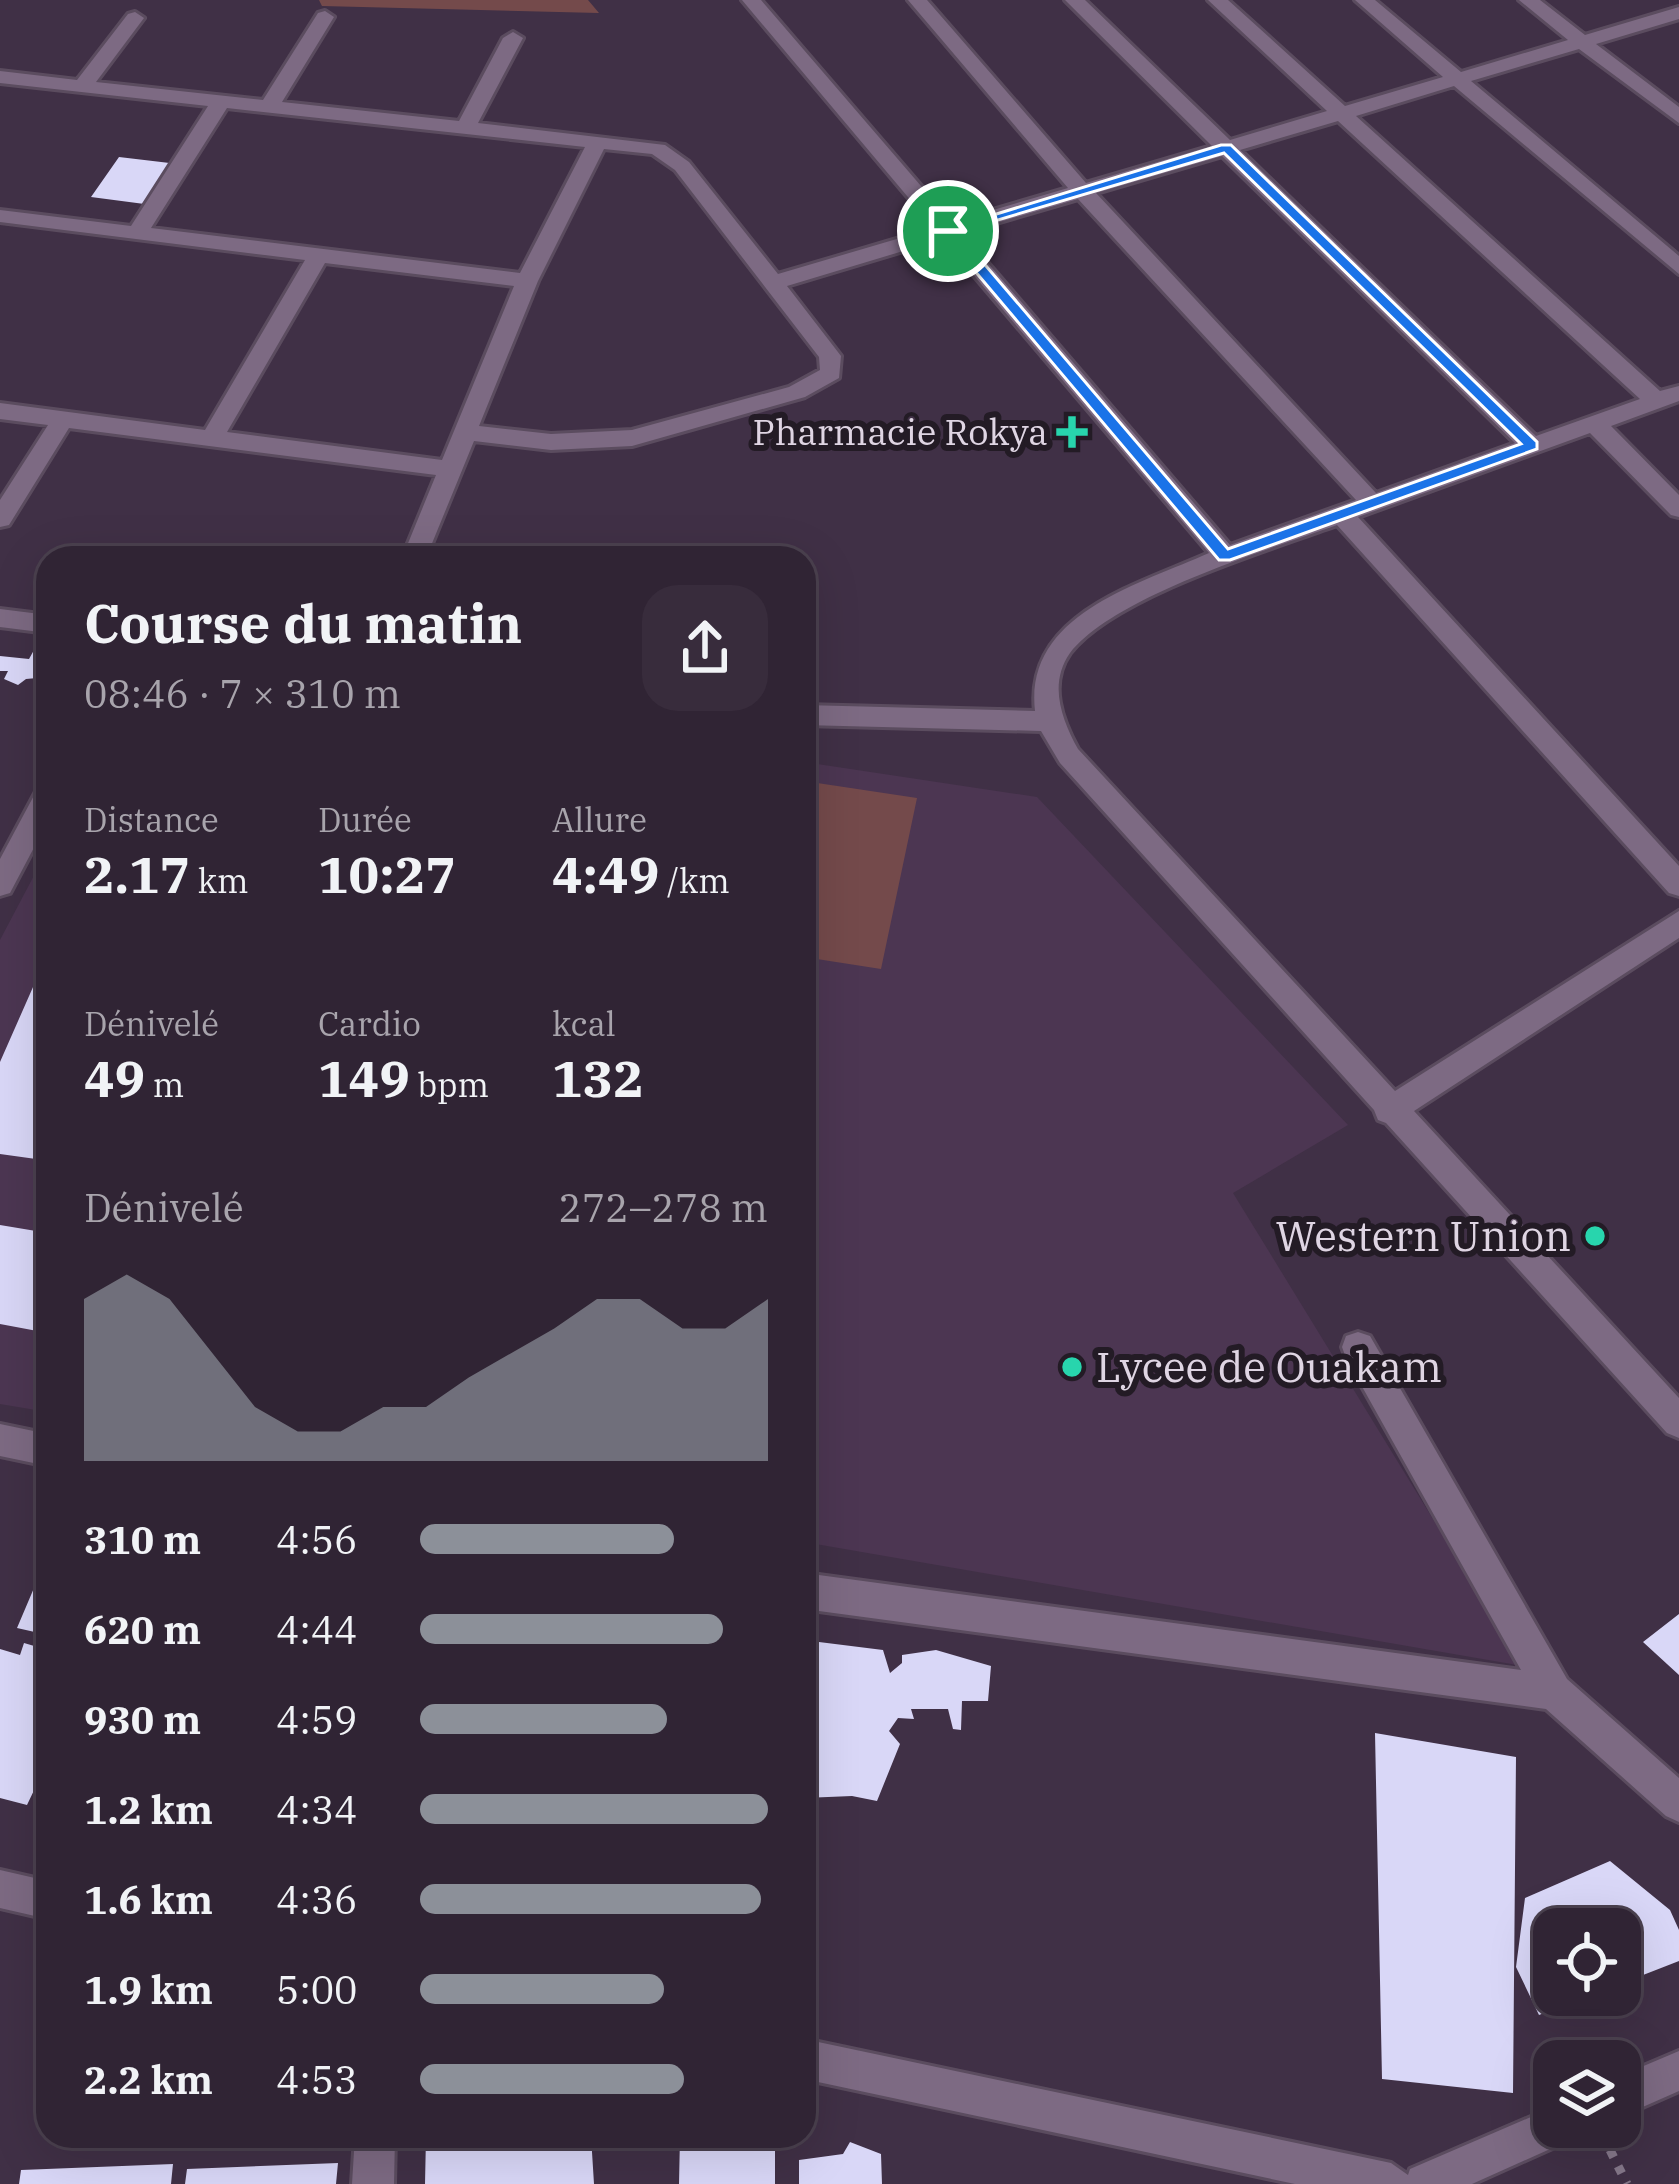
<!DOCTYPE html>
<html lang="fr">
<meta charset="utf-8">
<style>
body{margin:0;font-family:"IBM Plex Serif",serif;background:#382c3c;color:#f1f3f6;height:100vh;display:flex;flex-direction:column;font-size:45px;white-space:nowrap}
*{box-sizing:border-box;margin:0}
p{font-size:39px;color:#a8a4ac}
.icon{flex:none;width:66px;height:66px;fill:none;stroke:currentColor;stroke-width:2;stroke-linecap:round;stroke-linejoin:round}
.map{position:relative;flex:1;overflow:hidden}
.sheet{position:absolute;left:36px;top:546px;width:780px;height:1602px;display:flex;flex-direction:column;background:#302434;border-radius:36px;box-shadow:0 12px 48px #0002,0 0 0 3px #4b414f}
.sheet>*{flex:none}
.tools{position:absolute;left:1533px;top:1908px;display:grid;gap:24px}
.tools a{display:grid;place-items:center;width:108px;height:108px;border-radius:24px;background:#302434;box-shadow:0 12px 48px #0002,0 0 0 3px #4b414f;font-size:60px}
.pin{position:absolute;display:grid;place-items:center;width:102px;height:102px;color:#fff;margin:-51px;border:6px solid #fff;border-radius:50%;box-shadow:0 3px 12px #0007}
.round{display:grid;place-items:center;flex:none;width:126px;height:126px;border-radius:36px;background:#382c3c}
.overview{display:flex;align-items:center;justify-content:space-between;height:204px;padding:0 48px}
h1{font-size:54px;font-weight:700;line-height:90px}
.metrics{display:grid;grid-template-columns:repeat(3,1fr);gap:18px;height:204px;padding:12px 48px}
.metrics div{display:grid;align-content:center}
.metrics b{font-size:51px;font-weight:700}
.metrics small{font-size:33px;font-weight:400}
.metrics p{font-size:33px}
.chart{height:336px;padding:24px 48px}
.chart p{display:flex;justify-content:space-between}
.chart svg{width:100%;height:216px;margin-top:12px;fill:#8c9099;opacity:.7}
ul{padding:0 48px;list-style:none;font-size:39px}
li{display:grid;grid-template-columns:192px 144px 1fr;align-items:center;height:90px}
li i{height:30px;border-radius:15px;background:#8c9099}
.map>svg:first-child{display:block}
</style>
<div class="map">
<svg width="1679" height="2184" viewBox="0 0 1679 2184">
<rect width="100%" height="100%" fill="#403046"/>
<path fill="#4c3652" d="M804 762 1037 797 1348 1125 1233 1193 1523 1666 804 1542Z
M48 849V1412L0 1404V940Z"/>
<path fill="#744a4b" d="M319 0H588L599 13 322 6Z
M804 781 917 798 881 969 804 957Z"/>
<path fill="#d9d7f7" d="M119 157 178 164 152 205 91 197Z
M326 545 392 554 390 558H320Z
M34 650 48 652V692L42 691 48 677 26 679 18 685 4 679 8 671H0V656L29 659Z
M48 953V1130L36 1159 0 1154V1062Z
M0 1225 48 1233V1333L0 1324Z
M48 1555V1635L17 1628Z
M1679 1614V1675L1643 1642Z
M811 1641 883 1650 890 1673 902 1663V1655L936 1650 991 1666 988 1701H962L961 1730 953 1729 948 1709H911L914 1719 898 1718 889 1731 900 1744 877 1801 852 1796 804 1798V1743L811 1733 804 1723V1669Z
M24 1643 48 1650V1761L27 1805 0 1798V1649L20 1655Z
M1375 1733 1516 1757 1513 2093 1382 2079Z
M1610 1861 1670 1910 1679 1930V1961L1620 1984V1929H1554V1995H1590L1539 2015 1516 1967 1525 1898Z
M426 2136H591L594 2184H425Z
M680 2136H775V2184H679Z
M850 2142 881 2154 882 2184H799V2160L843 2154Z
M338 2163 336 2184H185L187 2169Z
M173 2164 171 2184H19L21 2170Z"/>
<g fill="none" stroke-linecap="round" stroke-linejoin="round">
<g stroke="#5b4c5f" stroke-width="6">
<path id="minor" d="M742 0H761L952 222 1068 188 908 0H927L1086 183 1212 146 1065 0H1085L1230 140 1327 111 1208 0H1228L1345 106 1443 77 1355 0H1375L1461 72 1568 40 1519 0H1540L1585 35 1679 7V19L1596 44 1679 107V123L1579 49 1471 81 1679 256V274L1454 86 1356 116 1660 391 1679 386V401L1611 426 1679 495V517L1671 515 1590 433 1358 517 1679 866V896L1669 893 1337 525C1268 550 1114 596 1070 653 1048 684 1062 720 1078 749L1395 1091 1679 911V938L1414 1111 1679 1398V1438L1667 1433 1386 1123 1378 1120 1374 1110 1060 763 1041 731 804 725V705L1035 711C1024 614 1138 585 1209 553L943 239 787 286 841 356 839 378 805 397 632 446 551 450 474 441 426 558H402L436 475 69 428 9 525 0 527V500L48 425 0 419V403L205 430 305 260 0 222V210L131 226 208 106 0 83V71L77 80 128 14 135 12 144 18 96 82 263 100 318 13 325 11 334 17 282 102 459 121 503 38 513 32 523 38 478 123 665 145 689 162 778 274 934 228ZM227 108 585 147 520 273 151 228ZM1338 121 1640 399 1536 436 1240 150ZM604 149 652 154 675 170 819 357 820 370 789 387 632 430 551 434 479 426 538 281ZM1222 156 1515 443 1376 493 1096 193ZM1078 199 1356 500 1230 545 962 233ZM325 263 514 286 442 460 227 432Z
M0 609 48 615V633L0 627Z
M48 785V821L10 893 0 896V859L38 788Z
M1358 1332 1370 1336 1567 1679 1679 1778V1822L1666 1816 1546 1709 804 1609V1573L1521 1670 1346 1358 1342 1347 1346 1336Z
M0 1424 48 1434V1466L0 1456Z
M0 1870 48 1881V1919L0 1908Z
M804 2039 1391 2163 1408 2175 1410 2169 1554 2107V2127H1574L1568 2141 1472 2184H1295L804 2079Z
M1679 2051V2091L1620 2117V2076Z
M355 2136H395L394 2184H352Z"/>
</g>
<path stroke="#847789" stroke-width="9" stroke-dasharray="8 10" stroke-linecap="butt" d="M1602 2134 1627 2184"/>
<use href="#minor" fill="#7d6a83" fill-rule="evenodd"/>
</g>
<path fill="#1a73e8" stroke="#fff" stroke-width="3" fill-rule="evenodd" d="M1221 145H1231L1537 442V449L1230 560H1219L941 231ZM1224 153 1521 444 1228 549 957 232Z"/>
<g fill="#28d5ad" stroke="#231b25" stroke-width="4.5">
<path d="M1066 414h12v12h12v12h-12v12h-12v-12h-12v-12h12z"/>
<circle cx="1595" cy="1236" r="12"/>
<circle cx="1072" cy="1367" r="12"/>
</g>
<g text-anchor="middle" stroke-width="12" stroke-linejoin="round" paint-order="stroke">
<g font-size="36" fill="#dfd5e3" stroke="#231b25" text-anchor="end">
<text x="1048" y="445">Pharmacie Rokya</text>
</g>
<g font-size="42" fill="#dfd5e3" stroke="#231b25" text-anchor="end">
<text x="1571" y="1251">Western Union</text>
<text x="1096" y="1382" text-anchor="start">Lycee de Ouakam</text>
</g>
</g>
</svg>
<div class="tools">
<a><svg class="icon" aria-label="locate" viewBox="0 0 24 24"><circle cx="12" cy="12" r="6"/><path d="M12 2v4M12 18v4M2 12h4M18 12h4"/></svg></a>
<a><svg class="icon" aria-label="layers" viewBox="0 0 24 24"><path d="M12 4l9 5-9 5-9-5zM3 14l9 5 9-5"/></svg></a>
</div>
<div class="pin" style="left:948px;top:231px;background:#1e9e55"><svg class="icon" aria-label="arrive" viewBox="0 0 24 24"><path d="M6 21V4h12l-3 4 3 4H6"/></svg></div>
<section class="sheet">
<div class="overview"><div><h1>Course du matin</h1><p>08:46 · 7 × 310 m</p></div><a class="round"><svg class="icon" aria-label="share" viewBox="0 0 24 24"><path d="M12 15V3M7 8l5-5 5 5M5 13v7h14v-7"/></svg></a></div>
<div class="metrics">
<div><p>Distance</p><b>2.17<small> km</small></b></div>
<div><p>Durée</p><b>10:27</b></div>
<div><p>Allure</p><b>4:49<small> /km</small></b></div>
</div>
<div class="metrics">
<div><p>Dénivelé</p><b>49<small> m</small></b></div>
<div><p>Cardio</p><b>149<small> bpm</small></b></div>
<div><p>kcal</p><b>132</b></div>
</div>
<div class="chart"><p><span>Dénivelé</span>272–278 m</p>
<svg viewBox="0 0 160 44" preserveAspectRatio="none"><path d="M0 44V11L10 6L20 11L30 22L40 33L50 38L60 38L70 33L80 33L90 27L100 22L110 17L120 11L130 11L140 17L150 17L160 11V44z"/></svg>
</div>
<ul>
<li><b>310 m</b>4:56<i style="width:73%"></i></li>
<li><b>620 m</b>4:44<i style="width:87%"></i></li>
<li><b>930 m</b>4:59<i style="width:71%"></i></li>
<li><b>1.2 km</b>4:34<i style="width:100%"></i></li>
<li><b>1.6 km</b>4:36<i style="width:98%"></i></li>
<li><b>1.9 km</b>5:00<i style="width:70%"></i></li>
<li><b>2.2 km</b>4:53<i style="width:76%"></i></li>
</ul>
</section>
</div>
